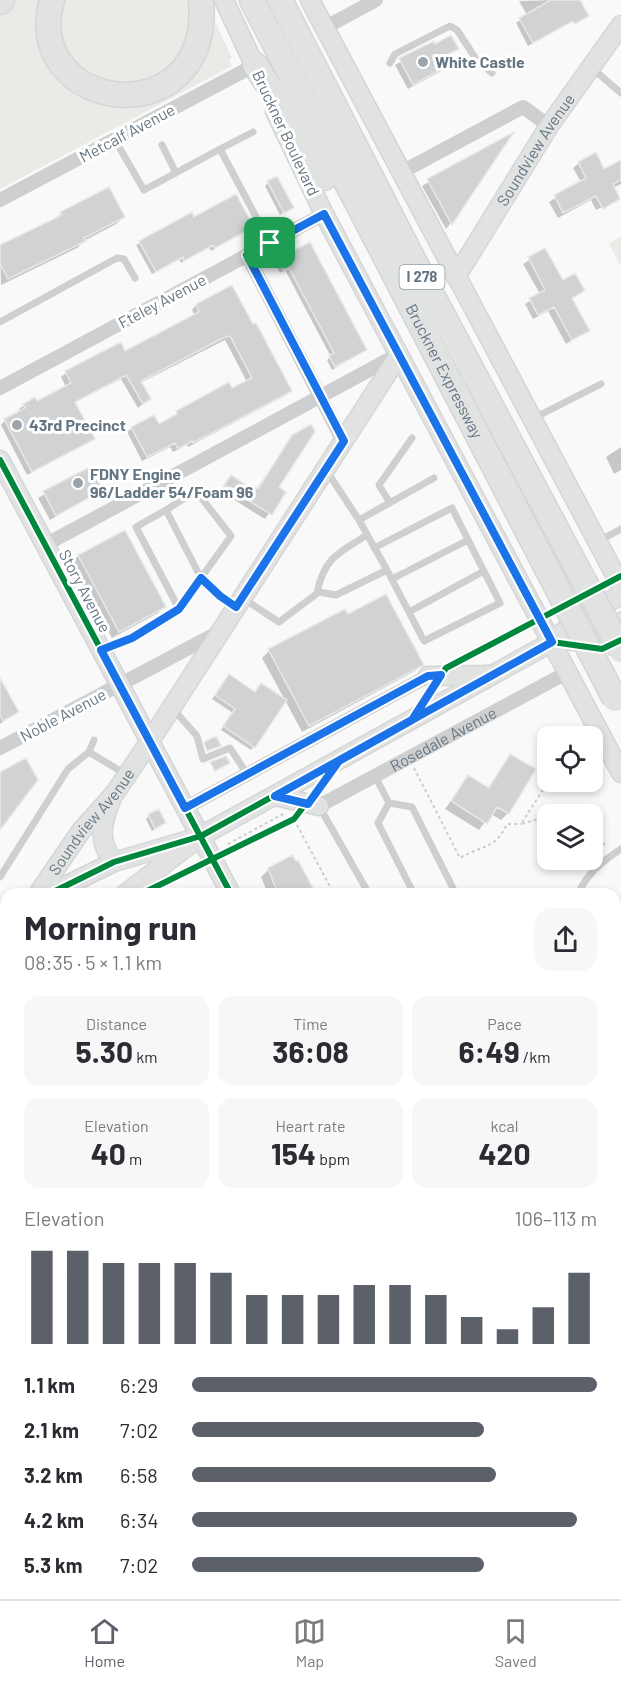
<!DOCTYPE html>
<meta charset="utf-8">
<style>
body{margin:0;font-family:Barlow,sans-serif;background:#f7f7f7;color:#2b2b33;height:100vh;display:flex;flex-direction:column;font-size:22px;white-space:nowrap}
*{box-sizing:border-box;margin:0}
p{font-size:20px;color:#7c7c81}
.icon{flex:none;width:33px;height:33px;fill:none;stroke:currentColor;stroke-width:2;stroke-linecap:round;stroke-linejoin:round}
.map{position:relative;flex:1;overflow:hidden}
.panel{position:absolute;left:0px;top:888px;width:621px;height:711px;display:flex;flex-direction:column;background:#fff;border-radius:18px 18px 0 0;box-shadow:0 3px 9px #0003}
.panel>*{flex:none}
.fabs{position:absolute;left:537px;top:726px;display:grid;gap:12px}
.fabs a{display:grid;place-items:center;width:66px;height:66px;border-radius:12px;background:#fff;box-shadow:0 3px 9px #0003;font-size:30px}
.pin{position:absolute;display:grid;place-items:center;width:51px;height:51px;color:#fff;margin:-26px;border-radius:12px;box-shadow:0 3px 9px #0006}
.round{display:grid;place-items:center;flex:none;width:63px;height:63px;border-radius:18px;background:#f7f7f7}
.summary{display:flex;align-items:center;justify-content:space-between;height:102px;padding:0 24px}
h1{font-size:33px;font-weight:700;line-height:45px}
.stats{display:grid;grid-template-columns:repeat(3,1fr);gap:9px;height:102px;padding:6px 24px}
.stats div{display:grid;align-content:center;border-radius:15px;background:#f7f7f7;text-align:center}
.stats b{font-size:30px;font-weight:700}
.stats small{font-size:16px;font-weight:400}
.stats p{font-size:16px}
.chart{height:168px;padding:12px 24px}
.chart p{display:flex;justify-content:space-between}
.chart svg{width:100%;height:108px;margin-top:6px;stroke:#5c6169;stroke-width:6}
ul{padding:0 24px;list-style:none;font-size:20px}
li{display:grid;grid-template-columns:96px 72px 1fr;align-items:center;height:45px}
li i{height:15px;border-radius:8px;background:#5c6169}
.dock{display:flex;justify-content:space-around;align-items:center;height:84px;border-top:2px solid #e1e1e2;background:#fff;font-size:16px;color:#7c7c81}
.dock a{display:grid;justify-items:center;gap:3px}
.dock .selected{color:#5c6169}
.map>svg:first-child{display:block}
</style>
<div class="map">
<svg width="621" height="1599" viewBox="0 0 621 1599">
<rect width="100%" height="100%" fill="#f9f9f9"/>
<path fill="#e8ebe6" d="M0 0H189L190 4 212 16 232 58 229 60 232 66 0 189Z
M621 237V267L609 243Z
M263 1593H362L365 1599H266Z
M367 1593H455L444 1599H370Z"/>
<path fill="#0003" d="M558 0 570 22 528 46 516 23 527 15 519 1Z
M433 43 435 46 457 49 442 59 446 66 441 71 408 89 395 65Z
M510 136 450 224 446 229 422 186Z
M621 161V184L613 188 619 199 615 203V201L596 210 591 200 558 218 549 202 581 182 573 168 579 163 604 171Z
M268 183 292 207 280 215 265 186Z
M61 213 123 217 116 224 84 241 77 248 1 285 0 247 55 219Z
M191 214 194 219 252 227 211 251 209 247 181 263 179 259 152 274 136 245Z
M309 244 366 350 332 370 327 360 331 357 285 270 280 273 275 263Z
M545 250 562 282 583 291 571 300 588 330 566 344 548 311 533 319 525 304 540 294 523 264Z
M232 287 291 390 286 395 188 447 187 445 173 452 170 447 142 461 127 432 132 428 158 426 173 418 177 412 247 382 225 340 140 383 149 399 138 408 121 379 74 403 93 439 27 475 1 425 5 420 21 412 19 409 24 405 36 403 66 387 61 377 66 373 125 353 195 316 192 310 196 305Z
M292 436 277 488 284 492 265 519 220 491 231 477 253 492 256 490Z
M621 447V470L614 474 606 457Z
M90 469 101 490 50 520 38 498Z
M124 532 165 606 158 613 112 638 71 564 78 556Z
M347 616 422 664 415 671 302 732 285 700 251 750 221 730 233 713 212 699 226 679 255 693 285 700 262 658 269 651Z
M0 681 17 712 0 724Z
M510 755 508 813 501 820 491 814 479 830 445 809 468 777 487 789Z
M149 816 165 822 152 831 146 819Z
M292 857 311 894H268L261 877 269 869Z
M615 1083H621V1112L615 1118Z
M0 1130 6 1132 0 1162Z
M1 1267 6 1269V1305L0 1303Z
M621 1385V1418L615 1421V1388Z
M621 1461V1494L615 1497V1464Z
M206 1593H232L236 1599H195Z"/>
<path fill="#d0d2d3" stroke="#e8e8e8" stroke-width="1.5" d="M551 0H580L589 16 575 24 573 21 533 43 519 18Z
M451 35 459 49 443 57 447 66 413 85 399 58 434 41 435 44Z
M514 132 467 202 452 225 427 179Z
M596 152 604 169 621 160V180L613 184 620 199 603 209 596 196 563 213 554 195 586 178 578 162Z
M277 176 294 208 284 213 267 181Z
M109 187 125 217 84 238 86 241 8 279 0 264V245L62 215 60 212Z
M236 194 254 227 215 248 213 245 184 261 183 257 156 272 139 241 192 212 194 217Z
M310 242 367 350 335 367 329 356 334 353 300 289 289 268 284 271 278 259Z
M545 248 563 280 575 273 585 291 572 298 590 331 572 340 554 307 538 315 529 298 545 290 528 257Z
M232 285 253 324 256 323 292 391 193 443 192 441 178 449 175 443 147 457 131 427 154 415 159 424 177 414 176 411 229 382 232 388 252 378 230 336 223 338 141 381 151 399 143 404 126 375 75 402 95 439 32 472 4 419 25 408 23 404 35 397 37 401 71 383 65 371 121 342 125 351 199 312 196 304Z
M311 424 315 432 279 487 286 492 272 515 224 485 231 475 254 490 255 487 258 489 292 435Z
M90 467 103 490 56 516 43 491Z
M125 530 166 607 119 632 78 555Z
M386 594 424 665 309 726 268 649 345 609 348 614Z
M229 674 255 692 261 683 287 700 255 748 223 726 235 709 215 695Z
M0 678 19 712 3 721 0 714Z
M216 736 221 746 207 751 204 742Z
M510 754 536 769 509 814 497 807 487 824 451 801 468 775 489 788Z
M226 756 230 763 215 771 210 762Z
M26 758 38 780 0 830V772Z
M159 809 166 823 155 829 148 814Z
M292 855 296 861 298 860 316 894H278L268 868Z"/>
<g fill="none" stroke-linecap="round" stroke-linejoin="round">
<g stroke="#d5d6d7" stroke-width="21">
<g id="secondary">
<path d="M224 0 260 77"/>
<path d="M310 0 621 586"/>
<path d="M275 111 324 214 621 773"/>
<path id="s2" d="M456 277 549 126 621 25"/>
<path d="M0 460 231 894"/>
<path d="M572 641 589 639 621 622"/>
<path d="M428 676 492 675"/>
<path d="M275 796 319 806"/>
<path d="M111 800C102 823 97 842 114 862"/>
<path id="s3" d="M38 894 81 831 115 793 150 741 399 355"/>
<path d="M49 894 114 862 196 838"/>
<path d="M125 894 201 836 552 642 577 619 621 595"/>
<path d="M0 955 6 945"/>
<path d="M0 981 6 975"/>
<path d="M0 1530 6 1542"/>
<path d="M33 1593 36 1599"/>
<path d="M603 1593 607 1599"/>
</g>
</g>
<g stroke="#d5d6d6" stroke-width="27">
<g id="highway">
<path d="M52 0C20 113 213 139 201 0"/>
<path id="s4" d="M252 0 544 563"/>
<path d="M280 0 413 259 568 551"/>
<path d="M0 2 2 0"/>
<path d="M255 65 295 126 324 178"/>
</g>
</g>
<path stroke="#cbcccd" stroke-width="2" stroke-dasharray="3 3" stroke-linecap="butt" d="M579 736 580 735
M414 768 460 858C482 845 496 849 507 824H521
M548 816 521 824 548 782
M297 825 334 894
M592 829 607 848
M228 844 283 814
M0 1010 1 1011
M0 1478 3 1476"/>
<path stroke="#cecfd0" stroke-width="7" d="M390 63 395 54 450 26 457 30 476 59 492 73
M592 68 621 93
M115 140 144 190 220 149 270 243
M162 145 176 173
M220 149 253 132
M0 322 117 258 124 259 135 278
M534 418 601 384
M326 470 359 520
M390 503 379 485 412 438
M166 510 136 527 179 609
M599 541 621 529
M387 570 359 520 434 478
M392 579 468 540
M317 593C324 558 338 553 367 535
M244 599 279 622 319 592 336 595 387 570 424 641 500 603 452 508 374 548
M409 612 484 571
M101 650 132 638 179 609 201 578 166 510 196 491 231 536 201 578 220 596 236 607
M173 709 197 736 203 759 230 748 247 774
M89 752 127 775
M375 776 389 803 412 807 456 894
M389 803 378 823 414 894
M319 806 369 894
M0 877 68 769 89 752 94 740
M578 894C587 873 603 861 621 849
M615 1051 621 1053
M0 1083 3 1084 6 1080
M0 1104 6 1108
M615 1182 621 1194
M615 1257 621 1267
M0 1387 6 1398
M0 1420 6 1417"/>
<g stroke="#cecfd0" stroke-width="14">
<path d="M324 28 376 0"/>
<path d="M400 173 523 107 549 126"/>
<path d="M0 200 255 65"/>
<path d="M247 255 343 441"/>
<path d="M0 388 324 214"/>
<path d="M45 545 397 355"/>
<path d="M0 748 219 632"/>
<path id="s1" d="M319 806 568 672"/>
<path d="M185 808 428 676"/>
<path d="M615 1343 621 1340"/>
<path d="M615 1533 621 1529"/>
<path d="M140 1599 151 1593"/>
<path d="M491 1599 502 1593"/>
</g>
<use href="#secondary" stroke="#e1e2e2" stroke-width="18"/>
<use href="#highway" stroke="#e1e2e2" stroke-width="24"/>
<g stroke="#d5d6d6" stroke-width="27" stroke-linecap="butt">
<path id="highway-bridge" d="M568 551 621 650
M544 563 615 699"/>
</g>
<use href="#highway-bridge" stroke="#e1e2e2" stroke-width="24"/>
<g stroke="#fff" stroke-width="10">
<path id="cycleway" d="M0 460 231 894
M413 718 446 668 621 576
M49 894 114 862 201 836 552 642 602 649 621 640
M141 894 294 819 335 766"/>
</g>
<use href="#cycleway" stroke="#00873e" stroke-width="6"/>
</g>
<g fill="none" stroke-linecap="round" stroke-linejoin="round">
<g stroke="#fff" stroke-width="12">
<path id="route" d="M270 243 247 255 344 441 236 607 220 596 201 578 179 609 132 638 101 650 185 808 428 676 441 675 412 720 339 761 308 804 275 796C367 745 459 693 552 642L324 214 270 243"/>
</g>
<use href="#route" stroke="#1a73e8" stroke-width="8"/>
</g>
<g fill="#99a4ac" stroke="#fff" stroke-width="2">
<circle cx="423" cy="62" r="6"/>
<circle cx="17" cy="425" r="6"/>
<circle cx="78" cy="483" r="6"/>
</g>
<g text-anchor="middle" stroke-width="6" stroke-linejoin="round" paint-order="stroke">
<rect fill="#fff" stroke="#939fa8" stroke-width="1.5" x="399.5" y="265" width="45" height="24" rx="4.5"/>
<g font-size="15" font-weight="bold" fill="#657683">
<text x="422" y="282">I 278</text>
</g>
<g font-size="16" font-weight="bold" fill="#657683" stroke="#fff" text-anchor="start">
<text x="435" y="68">White Castle</text>
<text x="29" y="431">43rd Precinct</text>
<text x="90" y="480">FDNY Engine<tspan x="90" dy="18">96/Ladder 54/Foam 96</tspan></text>
</g>
<g font-size="16" fill="#657683" stroke="#fff">
<text transform="translate(127 133) rotate(-28)" y="6">Metcalf Avenue</text>
<text transform="translate(286 133) rotate(65)" y="6">Bruckner Boulevard</text>
<text dy="6" stroke="none"><textPath href="#s2" startOffset="150">Soundview Avenue</textPath></text>
<text transform="translate(162 301) rotate(-28)" y="6">Fteley Avenue</text>
<text dy="6" stroke="none"><textPath href="#s4" startOffset="418">Bruckner Expressway</textPath></text>
<text transform="translate(85 591) rotate(62)" y="6">Story Avenue</text>
<text transform="translate(63 715) rotate(-28)" y="6">Noble Avenue</text>
<text dy="6" stroke="none"><textPath href="#s1" startOffset="141">Rosedale Avenue</textPath></text>
<text dy="6" stroke="none"><textPath href="#s3" startOffset="90">Soundview Avenue</textPath></text>
</g>
</g>
</svg>
<div class="fabs">
<a><svg class="icon" aria-label="locate" viewBox="0 0 24 24"><circle cx="12" cy="12" r="6"/><path d="M12 2v4M12 18v4M2 12h4M18 12h4"/></svg></a>
<a><svg class="icon" aria-label="layers" viewBox="0 0 24 24"><path d="M12 4l9 5-9 5-9-5zM3 14l9 5 9-5"/></svg></a>
</div>
<div class="pin" style="left:270px;top:243px;background:#1e9e55"><svg class="icon" aria-label="arrive" viewBox="0 0 24 24"><path d="M6 21V4h12l-3 4 3 4H6"/></svg></div>
<section class="panel">
<div class="summary"><div><h1>Morning run</h1><p>08:35 · 5 × 1.1 km</p></div><a class="round"><svg class="icon" aria-label="share" viewBox="0 0 24 24"><path d="M12 15V3M7 8l5-5 5 5M5 13v7h14v-7"/></svg></a></div>
<div class="stats">
<div><p>Distance</p><b>5.30<small> km</small></b></div>
<div><p>Time</p><b>36:08</b></div>
<div><p>Pace</p><b>6:49<small> /km</small></b></div>
</div>
<div class="stats">
<div><p>Elevation</p><b>40<small> m</small></b></div>
<div><p>Heart rate</p><b>154<small> bpm</small></b></div>
<div><p>kcal</p><b>420</b></div>
</div>
<div class="chart"><p><span>Elevation</span>106–113 m</p>
<svg viewBox="0 0 160 44" preserveAspectRatio="none"><path d="M5 44V6M15 44V6M25 44V11M35 44V11M45 44V11M55 44V15M65 44V24M75 44V24M85 44V24M95 44V20M105 44V20M115 44V24M125 44V33M135 44V38M145 44V29M155 44V15"/></svg>
</div>
<ul>
<li><b>1.1 km</b>6:29<i style="width:100%"></i></li>
<li><b>2.1 km</b>7:02<i style="width:72%"></i></li>
<li><b>3.2 km</b>6:58<i style="width:75%"></i></li>
<li><b>4.2 km</b>6:34<i style="width:95%"></i></li>
<li><b>5.3 km</b>7:02<i style="width:72%"></i></li>
</ul>
</section>
</div>
<nav class="dock">
<a class="selected"><svg class="icon" aria-label="home" viewBox="0 0 24 24"><path d="M3 11l9-7 9 7M6 9v11h12V9"/></svg>Home</a>
<a><svg class="icon" aria-label="map" viewBox="0 0 24 24"><path d="M3 6l6-2 6 2 6-2v14l-6 2-6-2-6 2zM9 4v14M15 6v14"/></svg>Map</a>
<a><svg class="icon" aria-label="saved" viewBox="0 0 24 24"><path d="M7 4h10v16l-5-4-5 4z"/></svg>Saved</a>
</nav>
